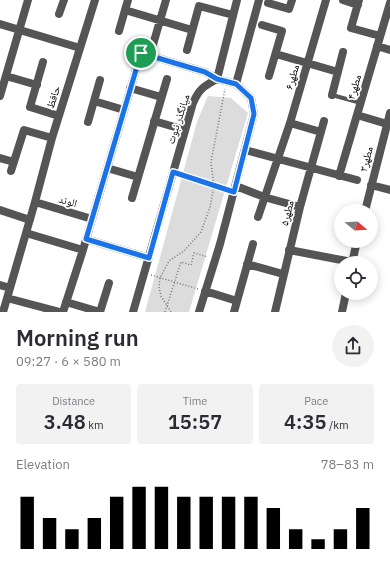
<!DOCTYPE html>
<meta charset="utf-8">
<style>
body{margin:0;font-family:"IBM Plex Sans","Noto Naskh Arabic",sans-serif;background:#f2f2f3;color:#2b2b33;height:100vh;display:flex;flex-direction:column;font-size:15px;white-space:nowrap}
*{box-sizing:border-box;margin:0}
p{font-size:13px;color:#7c7c81}
.icon{flex:none;width:22px;height:22px;fill:none;stroke:currentColor;stroke-width:2;stroke-linecap:round;stroke-linejoin:round}
.map{position:relative;height:312px;overflow:hidden}
.details{display:flex;flex-direction:column;background:#fff;flex:1}
.details>*{flex:none}
.needle{width:26px;rotate:108deg}
.buttons{position:absolute;left:334px;top:204px;display:grid;gap:8px}
.buttons a{display:grid;place-items:center;width:44px;height:44px;border-radius:50%;background:#fff;box-shadow:0 2px 10px #0003;font-size:20px}
.pin{position:absolute;display:grid;place-items:center;width:34px;height:34px;color:#fff;margin:-17px;border:2px solid #fff;border-radius:50%;box-shadow:0 1px 4px #0007}
.round{display:grid;place-items:center;flex:none;width:42px;height:42px;border-radius:21px;background:#f2f2f3}
.overview{display:flex;align-items:center;justify-content:space-between;height:68px;padding:0 16px}
h1{font-size:22px;font-weight:600;line-height:30px}
.stats{display:grid;grid-template-columns:repeat(3,1fr);gap:6px;height:68px;padding:4px 16px}
.stats div{display:grid;align-content:center;border-radius:4px;background:#f2f2f3;text-align:center}
.stats b{font-size:20px;font-weight:600}
.stats small{font-size:11px;font-weight:400}
.stats p{font-size:11px}
.chart{height:112px;padding:8px 16px}
.chart p{display:flex;justify-content:space-between}
.chart svg{width:100%;height:72px;margin-top:4px;stroke:#000;stroke-width:6}
.map>svg:first-child{display:block}
</style>
<div class="map">
<svg width="390" height="312" viewBox="0 0 390 312">
<rect width="100%" height="100%" fill="#fff"/>
<path fill="#dcdcdc" d="M208 96 231 98 248 113 189 312H145L197 122Z"/>
<g fill="none" stroke-linecap="round" stroke-linejoin="round">
<path stroke="#777" stroke-width="1.5" stroke-dasharray="1 2" stroke-linecap="butt" d="M181 175 227 190
M151 275 198 289
M165 312 181 262 191 265 194 253 208 257
M171 312 161 296 159 287 160 278 169 261 184 251 201 232 210 207 214 186 211 162 225 89"/>
<path stroke="#555" stroke-width="4" d="M332 95 361 103"/>
<path stroke="#555" stroke-width="8" d="M343 0 358 5
M359 0 351 28 380 36
M268 3 289 9 292 0
M125 10 128 0
M59 14 64 0
M0 24 80 48
M262 25 282 31 269 76
M119 31 125 10 192 30
M377 46 390 50
M187 50 199 6 233 15
M276 54 338 72
M150 55 166 0
M43 62 30 107 59 116
M6 76 37 85
M217 79 237 0
M236 84 259 0
M130 88 161 97
M332 95 343 52
M0 96 28 0
M94 101 124 110
M357 115 387 124
M154 121 185 130
M88 122 100 80
M290 123 321 132
M245 150 357 180
M0 158 14 162
M107 168 138 177
M11 171 24 130 52 138
M339 176 390 3
M371 185 390 190
M236 186 264 197 300 207
M132 198 167 79
M35 202 52 138 95 0
M35 202 92 219 83 250 26 233Z
M0 210 30 220
M365 211 390 113
M258 217 290 123 326 0
M92 219 141 53 205 72 217 79 236 84 251 98 254 114 220 244 199 312
M86 239 149 258
M289 250 352 262
M352 263 357 241
M247 264 283 274
M0 285 10 288
M205 291 237 301
M7 298 60 312
M66 302 100 312
M3 312 26 233
M63 312 83 250
M100 312 109 283
M133 312 193 103C199 89 204 86 217 79
M234 312 253 244
M275 312 300 207 324 121
M342 312 346 293"/>
</g>
<g fill="none" stroke-linecap="round" stroke-linejoin="round">
<g stroke="#fff" stroke-width="8">
<path id="route" d="M141 53 205 72 217 79 236 84 251 98 254 114 234 192 173 172 149 258 86 239Z"/>
</g>
<use href="#route" stroke="#1a73e8" stroke-width="5"/>
</g>
<g text-anchor="middle" stroke-width="3.5" stroke-linejoin="round" paint-order="stroke">
<g font-size="11" fill="#000" stroke="#fff">
<text transform="translate(292 77) rotate(-74)" y="4">مطهر۶</text>
<text transform="translate(354 87) rotate(-74)" y="4">مطهر۴</text>
<text transform="translate(53 97) rotate(-72)" y="4">حافظ</text>
<text transform="translate(178 119) rotate(-72)" y="4">میانگذر نبوت</text>
<text transform="translate(366 159) rotate(-75)" y="4">مطهر۳</text>
<text transform="translate(68 201) rotate(16)" y="4">الوند</text>
<text transform="translate(287 213) rotate(-76)" y="4">مطهر۵</text>
</g>
</g>
</svg>
<div class="buttons">
<a><svg class="needle" viewBox="-14 -14 28 28"><path d="M0-13l5 13h-10z" fill="#e53935"/><path d="M0 13l5-13h-10z" fill="#7c7c81"/></svg></a>
<a><svg class="icon" aria-label="locate" viewBox="0 0 24 24"><circle cx="12" cy="12" r="6"/><path d="M12 2v4M12 18v4M2 12h4M18 12h4"/></svg></a>
</div>
<div class="pin" style="left:141px;top:53px;background:#1e9e55"><svg class="icon" aria-label="arrive" viewBox="0 0 24 24"><path d="M6 21V4h12l-3 4 3 4H6"/></svg></div>
</div>
<section class="details">
<div class="overview"><div><h1>Morning run</h1><p>09:27 · 6 × 580 m</p></div><a class="round"><svg class="icon" aria-label="share" viewBox="0 0 24 24"><path d="M12 15V3M7 8l5-5 5 5M5 13v7h14v-7"/></svg></a></div>
<div class="stats">
<div><p>Distance</p><b>3.48<small> km</small></b></div>
<div><p>Time</p><b>15:57</b></div>
<div><p>Pace</p><b>4:35<small> /km</small></b></div>
</div>
<div class="chart"><p><span>Elevation</span>78–83 m</p>
<svg viewBox="0 0 160 44" preserveAspectRatio="none"><path d="M5 44V12M15 44V25M25 44V32M35 44V25M45 44V12M55 44V6M65 44V6M75 44V12M85 44V12M95 44V12M105 44V12M115 44V19M125 44V32M135 44V38M145 44V32M155 44V19"/></svg>
</div>
</section>
